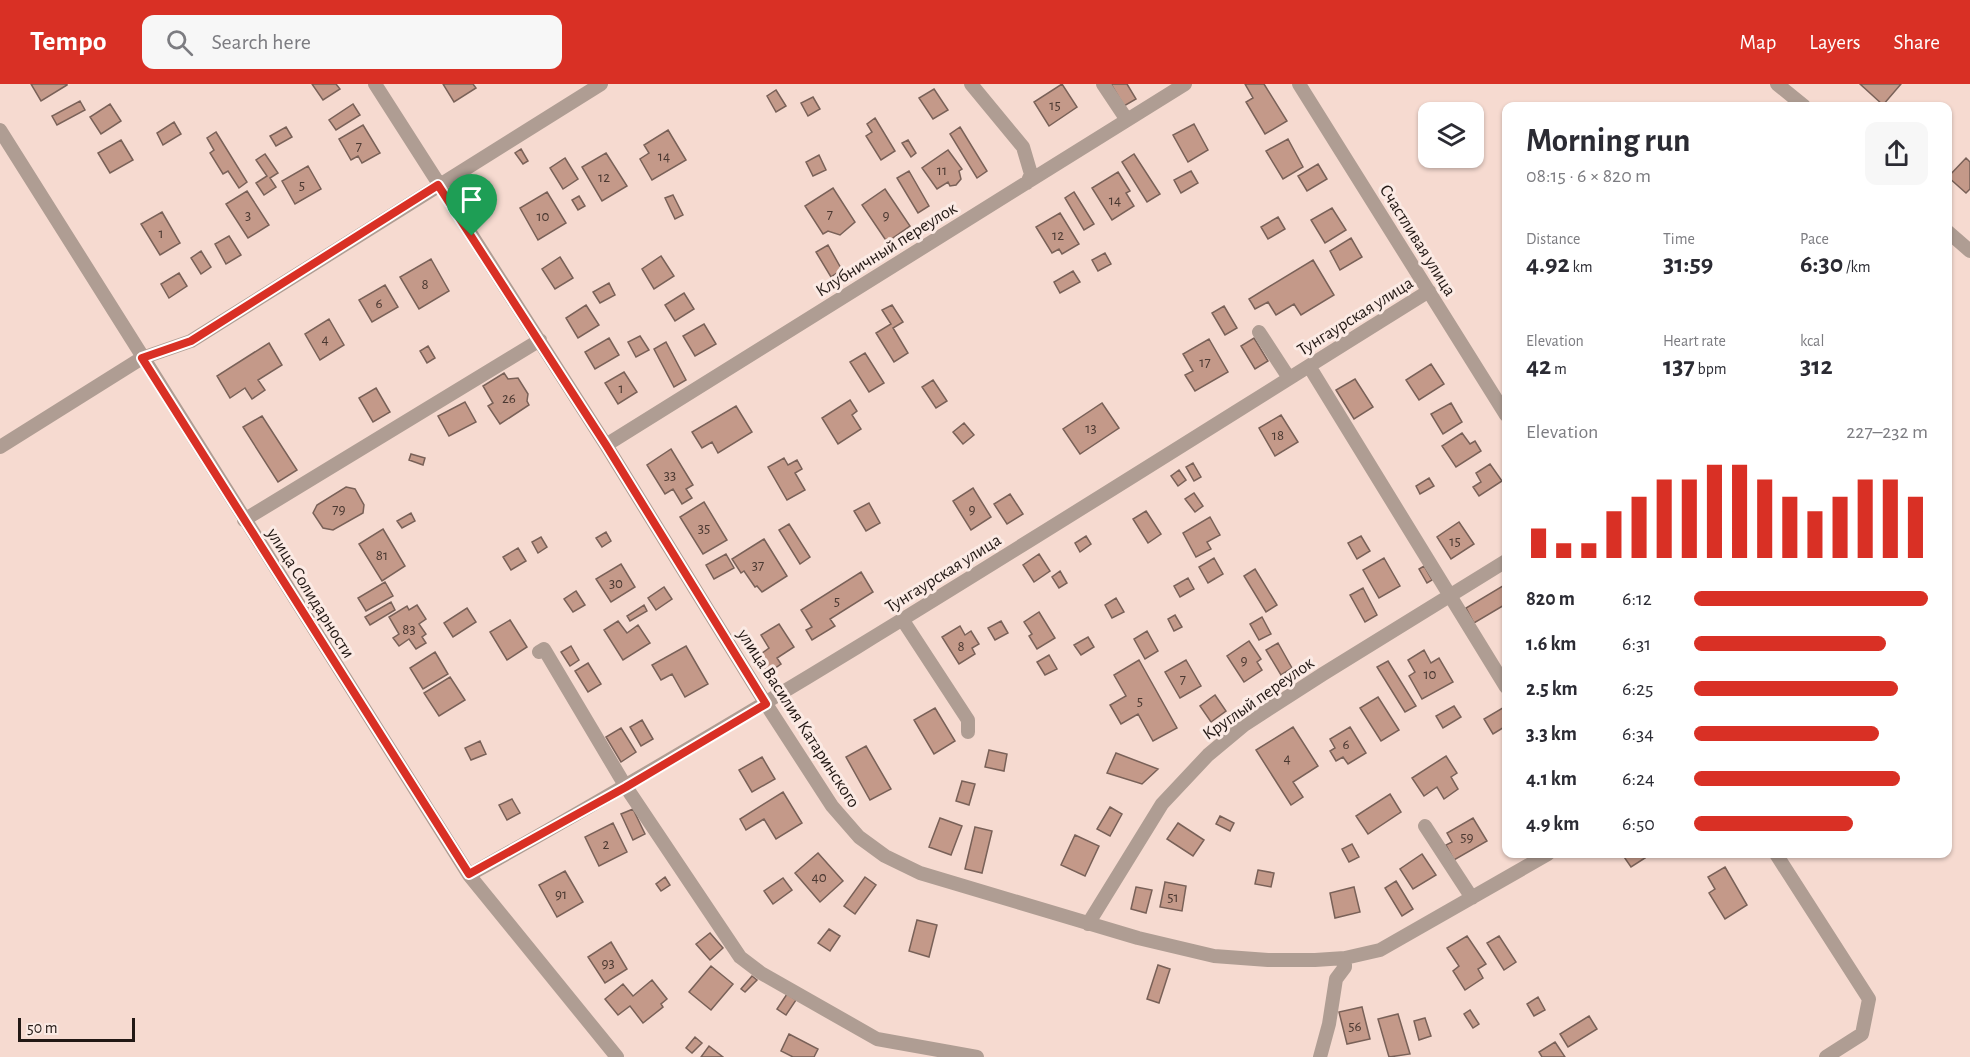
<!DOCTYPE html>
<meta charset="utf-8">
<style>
body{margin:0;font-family:"Alegreya Sans",sans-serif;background:#f7f7f7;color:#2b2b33;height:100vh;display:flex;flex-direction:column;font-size:22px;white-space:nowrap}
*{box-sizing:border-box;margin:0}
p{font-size:20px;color:#7c7c81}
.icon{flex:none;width:33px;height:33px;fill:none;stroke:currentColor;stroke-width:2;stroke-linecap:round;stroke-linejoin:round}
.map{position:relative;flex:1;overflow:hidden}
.sheet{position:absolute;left:1502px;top:18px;width:450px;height:756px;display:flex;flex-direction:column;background:#fff;border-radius:12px;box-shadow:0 2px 4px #0004}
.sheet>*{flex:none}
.fabs{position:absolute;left:1418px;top:18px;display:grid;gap:12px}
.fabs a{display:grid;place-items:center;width:66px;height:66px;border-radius:12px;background:#fff;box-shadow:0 2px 4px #0004;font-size:30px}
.scale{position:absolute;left:18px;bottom:15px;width:117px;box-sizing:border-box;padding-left:6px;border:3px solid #221814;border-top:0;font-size:16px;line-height:21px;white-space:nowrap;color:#221814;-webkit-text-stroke:4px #fbeae4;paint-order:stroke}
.pin{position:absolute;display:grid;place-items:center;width:51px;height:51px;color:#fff;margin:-62px -26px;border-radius:50% 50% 50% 0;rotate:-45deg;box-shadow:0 0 6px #0007}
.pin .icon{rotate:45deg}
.round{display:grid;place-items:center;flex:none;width:63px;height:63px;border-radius:12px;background:#f7f7f7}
.summary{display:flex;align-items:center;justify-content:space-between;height:102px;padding:0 24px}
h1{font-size:33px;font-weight:700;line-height:45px}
.metrics{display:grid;grid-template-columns:repeat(3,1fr);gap:9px;height:102px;padding:6px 24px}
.metrics div{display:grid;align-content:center}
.metrics b{font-size:26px;font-weight:700}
.metrics small{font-size:16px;font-weight:400}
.metrics p{font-size:16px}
.chart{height:168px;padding:12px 24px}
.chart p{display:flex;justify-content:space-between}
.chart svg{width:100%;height:108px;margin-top:6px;stroke:#d93025;stroke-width:6}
ul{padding:0 24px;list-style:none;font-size:20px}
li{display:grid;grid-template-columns:96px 72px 1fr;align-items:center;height:45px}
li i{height:15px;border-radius:8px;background:#d93025}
header{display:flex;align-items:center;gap:36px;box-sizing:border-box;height:84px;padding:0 30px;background:#d93025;color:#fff}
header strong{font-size:28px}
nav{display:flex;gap:33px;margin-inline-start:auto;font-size:21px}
.search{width:420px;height:54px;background:#f7f7f7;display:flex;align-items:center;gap:15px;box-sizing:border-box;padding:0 21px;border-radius:12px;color:#7c7c81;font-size:22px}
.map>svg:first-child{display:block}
</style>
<header>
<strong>Tempo</strong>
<div class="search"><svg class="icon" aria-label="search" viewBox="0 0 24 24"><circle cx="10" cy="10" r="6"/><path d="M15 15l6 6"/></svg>Search here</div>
<nav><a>Map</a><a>Layers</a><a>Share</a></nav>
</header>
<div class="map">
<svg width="1970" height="973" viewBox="0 0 1970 973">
<rect width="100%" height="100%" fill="#f6dad0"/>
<path fill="#c49989" stroke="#796158" stroke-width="1.5" d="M31 0H67V1L41 17Z
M312 0H336L340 5 323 16Z
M443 0H473L476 4 454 18Z
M1062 0 1077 23 1049 42 1034 18Z
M1111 0H1127L1136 15 1124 22Z
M1245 0H1264L1287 37 1265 50 1246 18 1253 14Z
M1860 0H1901L1883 21Z
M934 5 948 26 933 35 919 14Z
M776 6 786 22 776 28 767 12Z
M813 13 820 25 808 32 801 19Z
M80 17 85 26 57 41 52 32Z
M110 20 121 37 101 50 90 33Z
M353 20 360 31 336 46 329 36Z
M875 34 895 67 881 76 866 52 872 48 867 40Z
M174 38 181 50 163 61 157 49Z
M1194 40 1208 66 1188 78 1173 51Z
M363 41 380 69 362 79 358 72 351 76 339 55Z
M286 43 292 53 276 62 270 52Z
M960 43 987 87 977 94 950 50Z
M668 46 686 76 652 96 640 75 649 69 644 61Z
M216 48 247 98 239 104 228 87 223 90 210 69 214 66 207 54Z
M1288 55 1303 83 1283 95 1266 67Z
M121 56 133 76 110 89 98 69Z
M908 56 916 69 911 73 902 59Z
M521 65 528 77 523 80 515 69Z
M948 66 962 85 959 87 961 95 956 101 950 102 948 98 937 105 922 84Z
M606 69 627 102 602 117 582 83Z
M265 70 278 89 270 94 276 103 264 111 256 99 267 92 256 76Z
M1134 70 1160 110 1147 118 1122 78Z
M819 71 826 86 813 92 806 78Z
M565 74 578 95 563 105 550 84Z
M1966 74 1970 78V105L1966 109 1948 93Z
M1318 80 1327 95 1307 107 1298 92Z
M308 82 321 105 295 120 282 97Z
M909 87 929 122 918 129 897 94Z
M1191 87 1198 99 1181 109 1174 96Z
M1118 88 1130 107 1126 109 1134 122 1112 136 1092 104Z
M833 104 855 138 840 151 828 147 823 150 805 122Z
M885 105 910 142 887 158 862 121Z
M247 107 269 141 248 154 226 120Z
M547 108 566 139 538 156 520 124Z
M1074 108 1094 140 1084 146 1065 114Z
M673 111 683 131 675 135 665 114Z
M579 112 585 122 578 126 572 116Z
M1332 124 1346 146 1325 159 1311 136Z
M162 128 180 159 160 171 141 140Z
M1060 129 1079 160 1062 170 1059 165 1052 169 1036 143Z
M1278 133 1285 145 1268 155 1261 143Z
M229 152 241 171 226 180 215 160Z
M1351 154 1362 173 1340 186 1330 167Z
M828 161 842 186 831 193 816 168Z
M201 167 211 183 201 190 191 174Z
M1105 169 1111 180 1098 187 1092 176Z
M661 172 674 192 654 205 642 185Z
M560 173 573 194 555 205 542 185Z
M431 175 449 207 419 225 400 193Z
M1313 176 1334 211 1301 231 1294 220 1276 231 1268 218 1255 225 1249 215Z
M1073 187 1080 198 1060 209 1054 198Z
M179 189 187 202 169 214 161 200Z
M609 199 615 211 600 219 593 208Z
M385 201 398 223 372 238 359 216Z
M684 209 694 225 675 237 665 221Z
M586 221 599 241 578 254 566 234Z
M892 221 903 238 893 244 908 269 894 278 876 249 891 240 882 226Z
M1224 222 1237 244 1225 251 1212 229Z
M329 235 344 261 320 276 305 250Z
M704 240 716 260 695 272 683 252Z
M640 252 649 266 636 273 628 258Z
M609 254 619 271 595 285 585 268Z
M1254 254 1268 277 1255 285 1241 262Z
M1209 255 1228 288 1195 307 1185 291 1193 287 1183 270Z
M666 258 686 296 674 303 654 265Z
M269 259 282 281 258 296 265 306 252 315 245 304 230 314 217 292Z
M428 262 435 274 427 279 420 267Z
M865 269 884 299 869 308 850 278Z
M1431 280 1444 300 1419 316 1406 296Z
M624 288 637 308 618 320 605 299Z
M504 289 508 295 518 294 528 310 527 317 529 321 500 340 488 322 493 319 483 302Z
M1355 295 1373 323 1354 335 1336 306Z
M933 296 947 317 936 324 922 303Z
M376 304 390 328 373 338 359 314Z
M850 316 857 327 852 331 861 345 838 360 822 334Z
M465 318 476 338 449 352 438 332Z
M1102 319 1119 344 1080 370 1063 345Z
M1451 319 1462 338 1443 350 1431 330Z
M736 322 752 348 718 369 712 358 702 364 692 348Z
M1281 331 1298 358 1275 372 1259 344Z
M262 332 297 386 278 398 243 343Z
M964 339 974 351 963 360 953 348Z
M1462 349 1470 360 1475 357 1481 367 1456 383 1442 362Z
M671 365 693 401 686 405 692 414 682 420 673 405 665 410 647 381Z
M411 370 425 374 423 381 409 376Z
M784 374 788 381 797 376 802 385 795 389 805 406 787 416 768 383Z
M1193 379 1201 393 1194 397 1186 383Z
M1490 380 1502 397 1479 412 1473 403 1481 398 1476 389Z
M1179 386 1186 396 1178 402 1171 392Z
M1429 394 1434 402 1420 410 1416 402Z
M346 403 355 405 364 421 363 429 333 446 323 444 313 429 317 421Z
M973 404 991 433 971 446 953 417Z
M1194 409 1203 422 1195 428 1185 415Z
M1010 410 1023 430 1007 440 994 420Z
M704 418 727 456 703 470 680 433Z
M869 419 880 439 866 447 854 427Z
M1146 427 1161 450 1148 459 1133 435Z
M411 429 415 437 402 444 397 437Z
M1210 433 1220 451 1207 458 1211 465 1196 473 1183 449Z
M1459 438 1474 460 1451 475 1437 453Z
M789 440 810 473 800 480 779 446Z
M383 445 405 482 382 497 359 460Z
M606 448 611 457 602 463 596 454Z
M1086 452 1091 460 1080 468 1075 459Z
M1361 452 1370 467 1357 475 1348 459Z
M541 453 547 463 538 469 532 458Z
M764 455 787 492 762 508 757 502 755 503 744 487 741 489 732 475Z
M518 464 526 477 511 486 503 473Z
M726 470 734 484 714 495 706 481Z
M1039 470 1050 487 1034 498 1023 481Z
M1214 474 1223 490 1208 499 1199 483Z
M1384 474 1400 502 1379 514 1363 486Z
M621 480 635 503 611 518 596 495Z
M1424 482 1432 496 1427 499 1419 485Z
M1255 485 1277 521 1266 528 1244 492Z
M1060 487 1067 499 1059 504 1052 493Z
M861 488 873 508 830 535 835 542 812 556 806 546 812 543 801 526Z
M1188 494 1194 505 1180 513 1174 502Z
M385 498 393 512 366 527 358 514Z
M1506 500V520L1474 539 1466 524Z
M664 503 672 515 656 526 648 514Z
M1363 504 1377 531 1365 538 1350 511Z
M576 507 585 521 573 528 564 515Z
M1116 514 1124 528 1112 534 1105 521Z
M391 518 395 526 370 541 365 533Z
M417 521 426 535 419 540 426 550 422 553 426 559 416 565 409 555 399 562 393 554 399 550 389 533 407 522 409 526Z
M644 521 647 527 630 537 627 532Z
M467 524 476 538 453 553 444 539Z
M1039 528 1055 554 1037 565 1029 552 1032 550 1024 538Z
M1175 531 1182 543 1174 547 1168 535Z
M1262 533 1271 550 1259 556 1250 540Z
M510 536 527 563 507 576 490 548Z
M618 537 627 549 638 541 650 559 623 576 604 546Z
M1001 537 1008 549 995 556 988 544Z
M779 540 794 563 777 574 781 580 768 589 758 572 769 564 761 551Z
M960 542 965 551 971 547 979 560 972 564 975 570 959 580 942 553Z
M1147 547 1158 567 1145 575 1134 555Z
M1088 553 1094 563 1081 571 1074 561Z
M1249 557 1261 575 1257 578 1262 586 1244 598 1227 572Z
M1278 559 1292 584 1281 591 1266 566Z
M571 562 579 576 570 582 561 568Z
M686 562 708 600 685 613 672 590 661 596 652 581Z
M1424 566 1431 579 1439 574 1453 598 1422 615 1409 592 1415 588 1408 576Z
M435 568 448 590 423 605 410 584Z
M1049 571 1057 585 1045 591 1037 578Z
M1139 576 1177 644 1153 657 1138 630 1121 640 1110 621 1126 612 1114 591Z
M1186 576 1201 602 1180 614 1165 588Z
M1388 577 1416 622 1405 628 1377 583Z
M588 579 601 600 588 608 575 587Z
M450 593 465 616 439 632 424 609Z
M1215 611 1226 627 1211 638 1200 622Z
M1378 613 1399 646 1381 657 1360 624Z
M1454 622 1461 633 1443 644 1436 632Z
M1506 622V642L1493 650 1484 635Z
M935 624 955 657 934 670 914 636Z
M642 636 653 655 641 662 630 643Z
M1293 643 1318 682 1293 698 1303 713 1291 721 1256 666Z
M1350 643 1366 669 1348 680 1343 673 1336 677 1330 667 1335 664 1330 655Z
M621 644 636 668 621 678 606 653Z
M480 657 486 670 471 676 465 664Z
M866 662 891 705 870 716 846 673Z
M989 666 1007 670 1004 687 985 683Z
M1116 669 1158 685 1142 700 1107 689Z
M1446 672 1457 689 1451 693 1458 705 1444 715 1437 703 1424 712 1412 694Z
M762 673 775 695 752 708 739 686Z
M962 697 975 700 969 721 956 717Z
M783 708 802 739 776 755 764 735 746 746 740 735Z
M1390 710 1401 728 1368 750 1356 732Z
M512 715 520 729 507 736 499 721Z
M1110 723 1122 730 1110 752 1097 745Z
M633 725 645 750 633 756 621 730Z
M1220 732 1234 739 1230 747 1216 740Z
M940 734 962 742 951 771 929 763Z
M1473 734 1487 757 1454 776 1446 761 1452 758 1447 749Z
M613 739 627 768 599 782 585 753Z
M1178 739 1204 756 1193 772 1167 755Z
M975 743 992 747 982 789 965 785Z
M1075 751 1099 762 1085 792 1061 781Z
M1352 760 1359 773 1349 778 1342 765Z
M818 769 843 797 820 818 795 789Z
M1422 770 1436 791 1413 805 1400 785Z
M1622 770H1642L1645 774 1631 783Z
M1725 783 1747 821 1725 835 1709 809 1715 805 1708 793Z
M1258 786 1274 789 1271 803 1255 800Z
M565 787 583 818 557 833 539 801Z
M665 793 670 801 661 807 656 800Z
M865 793 876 801 855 830 844 822Z
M783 794 792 806 773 820 764 807Z
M1396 797 1413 825 1402 832 1385 804Z
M1165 798 1186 802 1182 827 1160 823Z
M1136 803 1152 806 1146 829 1131 825Z
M1354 803 1360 828 1335 834 1330 809Z
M917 836 937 841 929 873 909 867Z
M829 845 840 852 830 867 818 859Z
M710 849 723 864 710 876 696 860Z
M1467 852 1486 880 1478 885 1483 894 1465 906 1453 887 1459 882 1447 864Z
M1499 852 1516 878 1504 886 1487 859Z
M611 858 627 885 605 899 588 873Z
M1158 881 1170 885 1159 919 1147 915Z
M711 882 733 900 711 926 689 908Z
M752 892 757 896 745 908 741 905Z
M652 896 667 915 661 920 663 923 643 939 630 922 618 931 605 915 623 900 633 912Z
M787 910 796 916 786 931 777 925Z
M1538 913 1545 926 1534 932 1527 920Z
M1362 923 1370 955 1347 960 1339 928Z
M1470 926 1479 940 1473 944 1464 930Z
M1398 930 1410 970 1389 973 1378 935Z
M1589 932 1597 945 1568 963 1560 950Z
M1425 934 1431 952 1419 956 1414 937Z
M789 950 818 965 814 973H793L781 967Z
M695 953 702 959 692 969 686 964Z
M1555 958 1565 973H1542L1539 968Z
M709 962 723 973H701Z"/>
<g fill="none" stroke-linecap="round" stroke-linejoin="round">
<path stroke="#af9d93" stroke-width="14" d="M375 0 606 361 766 620 832 722 859 753 885 772 920 789 1138 854 1214 872 1268 876H1315L1345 874 1380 866 1548 770
M971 0 1023 63 1031 90 1027 99
M1103 0 1127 36
M1299 0 1506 331
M1777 0 1804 22
M0 46 469 791 617 973
M1947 147 1970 167
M1259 248 1289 294
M1309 282 1506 603
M606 361 1185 0
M0 363 142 274 191 257 601 0
M244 436 540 256
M902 535 968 636V648
M539 568 544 565 626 703 740 873 761 889 877 955 977 973
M1425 742 1472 814
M1776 770 1869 915 1862 950 1826 973
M469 791C796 608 1111 405 1429 207
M1088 840 1162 720 1208 671 1244 641 1323 590 1506 477
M1320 973 1329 940 1336 895 1345 883V874"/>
</g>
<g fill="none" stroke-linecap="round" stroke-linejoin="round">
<g stroke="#fff" stroke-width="12">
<path id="route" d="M438 101 606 361 766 620 626 703 469 790 142 274 191 257Z"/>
</g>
<use href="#route" stroke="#d93025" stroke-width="8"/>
</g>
<g text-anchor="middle" stroke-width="6" stroke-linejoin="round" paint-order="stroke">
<g font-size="15" fill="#4a3831">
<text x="1055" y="26">15</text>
<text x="359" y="67">7</text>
<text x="664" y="77">14</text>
<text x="942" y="91">11</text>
<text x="604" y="98">12</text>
<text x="302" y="106">5</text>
<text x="1115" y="121">14</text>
<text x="830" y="135">7</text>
<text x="248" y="136">3</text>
<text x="886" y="136">9</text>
<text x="543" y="137">10</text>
<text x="161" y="154">1</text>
<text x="1058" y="156">12</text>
<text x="425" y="205">8</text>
<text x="379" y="224">6</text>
<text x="325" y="260">4</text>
<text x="1205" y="283">17</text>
<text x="621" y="309">1</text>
<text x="509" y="319">26</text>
<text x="1091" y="349">13</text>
<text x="1278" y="356">18</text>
<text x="670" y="396">33</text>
<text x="339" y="430">79</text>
<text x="972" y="430">9</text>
<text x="704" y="449">35</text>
<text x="1455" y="462">15</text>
<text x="382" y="476">81</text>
<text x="758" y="486">37</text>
<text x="616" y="504">30</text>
<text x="837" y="522">5</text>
<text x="409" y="550">83</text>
<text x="961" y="567">8</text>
<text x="1244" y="581">9</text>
<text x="1430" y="595">10</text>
<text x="1183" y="600">7</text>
<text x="1140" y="622">5</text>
<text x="1346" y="665">6</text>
<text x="1287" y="679">4</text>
<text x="1467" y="758">59</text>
<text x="606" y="765">2</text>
<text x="819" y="798">40</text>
<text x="561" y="815">91</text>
<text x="1173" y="818">51</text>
<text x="608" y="884">93</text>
<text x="1355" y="947">56</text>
</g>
<g font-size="18" fill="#221814" stroke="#fbeae4">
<text transform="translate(1418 156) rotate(58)" y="6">Счастливая улица</text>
<text transform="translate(886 165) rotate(-32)" y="6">Клубничный переулок</text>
<text transform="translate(1355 232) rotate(-32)" y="6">Тунгаурская улица</text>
<text transform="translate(943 489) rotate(-32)" y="6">Тунгаурская улица</text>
<text transform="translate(311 509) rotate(58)" y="6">улица Солидарности</text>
<text transform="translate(1258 614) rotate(-35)" y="6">Круглый переулок</text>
<text transform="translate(799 634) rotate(57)" y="6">улица Василия Катаринского</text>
</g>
</g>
</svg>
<div class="fabs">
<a><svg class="icon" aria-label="layers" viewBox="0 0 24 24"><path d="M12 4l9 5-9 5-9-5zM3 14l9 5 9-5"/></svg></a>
</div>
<div class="scale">50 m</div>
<div class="pin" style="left:472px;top:152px;background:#1e9e55"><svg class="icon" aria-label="arrive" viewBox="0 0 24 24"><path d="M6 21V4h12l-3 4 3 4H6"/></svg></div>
<section class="sheet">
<div class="summary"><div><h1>Morning run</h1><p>08:15 · 6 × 820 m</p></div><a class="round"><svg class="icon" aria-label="share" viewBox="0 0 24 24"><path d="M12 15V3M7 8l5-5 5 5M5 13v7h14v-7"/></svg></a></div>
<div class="metrics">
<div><p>Distance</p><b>4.92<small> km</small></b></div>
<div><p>Time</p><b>31:59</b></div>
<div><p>Pace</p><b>6:30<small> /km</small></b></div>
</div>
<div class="metrics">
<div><p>Elevation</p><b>42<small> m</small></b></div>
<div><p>Heart rate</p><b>137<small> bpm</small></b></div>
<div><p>kcal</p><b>312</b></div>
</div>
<div class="chart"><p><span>Elevation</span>227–232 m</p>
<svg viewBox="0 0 160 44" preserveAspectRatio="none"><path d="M5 44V32M15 44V38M25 44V38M35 44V25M45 44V19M55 44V12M65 44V12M75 44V6M85 44V6M95 44V12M105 44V19M115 44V25M125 44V19M135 44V12M145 44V12M155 44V19"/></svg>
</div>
<ul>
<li><b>820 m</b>6:12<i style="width:100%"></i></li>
<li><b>1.6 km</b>6:31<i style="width:82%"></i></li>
<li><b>2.5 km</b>6:25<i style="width:87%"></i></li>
<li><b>3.3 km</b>6:34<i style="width:79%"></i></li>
<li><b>4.1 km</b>6:24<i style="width:88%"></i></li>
<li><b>4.9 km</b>6:50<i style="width:68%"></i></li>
</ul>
</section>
</div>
